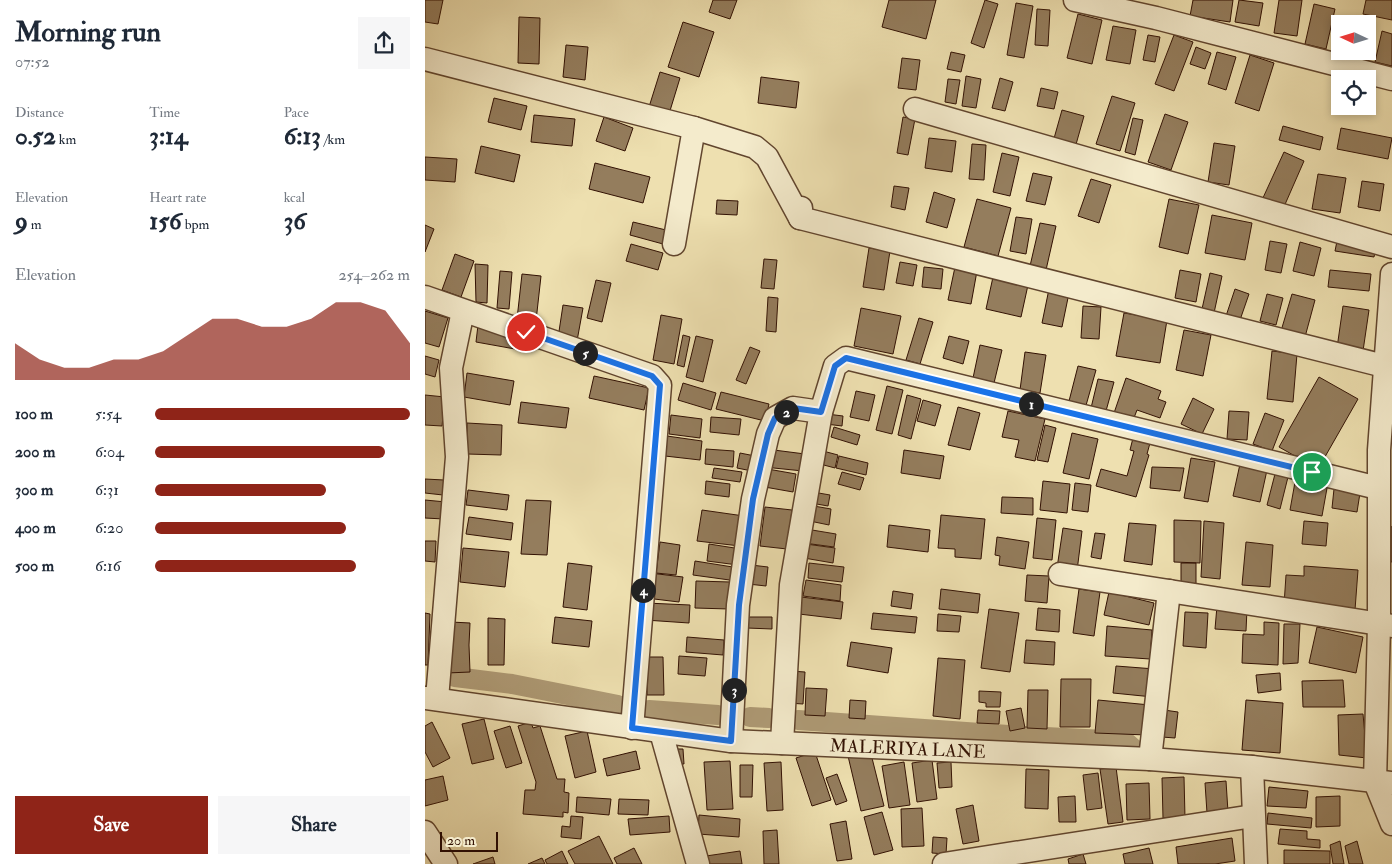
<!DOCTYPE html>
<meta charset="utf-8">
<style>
body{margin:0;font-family:"IM FELL Double Pica",serif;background:#f6f6f7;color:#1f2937;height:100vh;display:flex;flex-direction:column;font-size:19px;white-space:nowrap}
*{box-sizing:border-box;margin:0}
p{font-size:16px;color:#747a83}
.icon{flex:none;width:28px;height:28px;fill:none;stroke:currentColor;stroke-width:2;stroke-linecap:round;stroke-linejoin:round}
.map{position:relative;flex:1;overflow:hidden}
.side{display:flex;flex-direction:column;background:#fff;width:425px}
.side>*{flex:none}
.needle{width:32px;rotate:274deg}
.tools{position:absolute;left:906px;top:15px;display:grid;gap:10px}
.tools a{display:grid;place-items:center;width:45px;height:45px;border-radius:0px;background:#fff;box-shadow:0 2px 8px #0003;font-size:25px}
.scale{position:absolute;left:15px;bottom:12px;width:58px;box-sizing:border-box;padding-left:5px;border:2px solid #321103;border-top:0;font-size:14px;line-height:18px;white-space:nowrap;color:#321103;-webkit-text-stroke:4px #f4ebcc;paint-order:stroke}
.pin{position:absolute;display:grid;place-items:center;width:42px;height:42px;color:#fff;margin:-21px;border:2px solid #fff;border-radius:50%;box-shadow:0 1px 5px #0007}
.km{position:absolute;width:25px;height:25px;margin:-12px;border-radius:50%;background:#222;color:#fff;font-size:14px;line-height:25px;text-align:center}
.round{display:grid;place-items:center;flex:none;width:52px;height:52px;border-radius:0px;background:#f6f6f7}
.head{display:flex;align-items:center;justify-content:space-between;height:85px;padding:0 15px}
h1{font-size:28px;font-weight:800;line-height:38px}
.stats{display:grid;grid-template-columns:repeat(3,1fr);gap:8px;height:85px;padding:5px 15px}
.stats div{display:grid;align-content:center}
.stats b{font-size:25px;font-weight:800}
.stats small{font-size:14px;font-weight:400}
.stats p{font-size:14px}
.chart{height:140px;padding:10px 15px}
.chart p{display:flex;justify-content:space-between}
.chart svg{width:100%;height:90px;margin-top:5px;fill:#8f2418;opacity:.7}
.primary-button{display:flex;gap:10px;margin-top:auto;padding:10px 15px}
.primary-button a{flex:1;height:58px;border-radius:0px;background:#8f2418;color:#fff;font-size:20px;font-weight:800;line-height:58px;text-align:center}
.primary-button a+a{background:#f6f6f7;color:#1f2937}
ul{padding:0 15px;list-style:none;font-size:16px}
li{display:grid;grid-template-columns:80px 60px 1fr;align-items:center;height:38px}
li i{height:12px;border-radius:6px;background:#8f2418}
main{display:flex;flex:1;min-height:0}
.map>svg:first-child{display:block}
</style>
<main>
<section class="side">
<div class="head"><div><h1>Morning run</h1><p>07:52</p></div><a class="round"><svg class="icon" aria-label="share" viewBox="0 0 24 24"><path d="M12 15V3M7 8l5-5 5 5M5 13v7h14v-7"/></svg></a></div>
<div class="stats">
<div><p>Distance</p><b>0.52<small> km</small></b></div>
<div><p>Time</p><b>3:14</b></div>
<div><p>Pace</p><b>6:13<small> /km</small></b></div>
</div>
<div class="stats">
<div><p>Elevation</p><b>9<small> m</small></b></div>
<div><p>Heart rate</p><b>156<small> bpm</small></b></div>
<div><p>kcal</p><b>36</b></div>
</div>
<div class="chart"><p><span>Elevation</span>254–262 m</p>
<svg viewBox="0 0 160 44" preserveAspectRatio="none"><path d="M0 44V26L10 34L20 38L30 38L40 34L50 34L60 30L70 22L80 14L90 14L100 18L110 18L120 14L130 6L140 6L150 10L160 26V44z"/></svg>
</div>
<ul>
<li><b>100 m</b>5:54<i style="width:100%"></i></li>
<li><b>200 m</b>6:04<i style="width:90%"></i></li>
<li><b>300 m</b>6:31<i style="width:67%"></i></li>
<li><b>400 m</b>6:20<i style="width:75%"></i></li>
<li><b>500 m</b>6:16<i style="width:79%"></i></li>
</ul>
<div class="primary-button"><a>Save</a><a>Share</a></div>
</section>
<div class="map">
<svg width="967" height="864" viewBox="0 0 967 864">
<rect width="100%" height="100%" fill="#eee0b0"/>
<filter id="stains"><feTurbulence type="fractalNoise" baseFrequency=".004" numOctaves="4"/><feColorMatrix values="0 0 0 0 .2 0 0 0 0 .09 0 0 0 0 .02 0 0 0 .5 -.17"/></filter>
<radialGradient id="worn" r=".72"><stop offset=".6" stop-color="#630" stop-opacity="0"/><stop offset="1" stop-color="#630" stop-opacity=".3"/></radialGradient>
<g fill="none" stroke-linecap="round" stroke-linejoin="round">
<path stroke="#ae9a75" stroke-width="20" d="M30 677 87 684 193 705
M224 710 293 715
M325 717 344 718
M373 720 583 735 700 741 709 749"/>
</g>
<path fill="#947d5d" stroke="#321103" d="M0 0H18L13 24 0 22Z
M288 0H312L305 19 284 12Z
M464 0H511L501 39 457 27Z
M560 0 573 4 559 48 546 43Z
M768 0H808L805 22 765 16Z
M814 0 838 3 834 26 810 22Z
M854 0H877L872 36 849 33Z
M941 0H967V20L938 14Z
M591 3 608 6 599 58 582 55Z
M889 4 910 9 901 49 880 44Z
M612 9 625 10 623 46 610 45Z
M653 14 677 20 667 64 642 58Z
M94 17 115 18 114 64 93 63Z
M258 22 289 32 274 77 243 67Z
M688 26 711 30 705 64 681 60Z
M957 31 967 34V66L950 62Z
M723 35 735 37 730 62 718 60Z
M749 35 768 42 749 91 730 84Z
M141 45 163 47 160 80 138 77Z
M771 47 786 53 780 69 765 64Z
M526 52 540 55 536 72 522 69Z
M792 52 811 57 801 90 783 84Z
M825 55 849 63 834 111 810 103Z
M477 58 495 60 491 90 473 88Z
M235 72 255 78 244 114 224 107Z
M541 76 556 79 551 108 537 106Z
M336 77 374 82 371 108 333 103Z
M575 78 588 82 580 111 567 108Z
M523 79 535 80 531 104 520 102Z
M942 85 948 87 943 102H942Z
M616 88 633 92 629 109 612 106Z
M687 96 710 103 695 151 671 144Z
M69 98 102 106 96 130 63 122Z
M637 110 659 116 650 148 628 142Z
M740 114 763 122 746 170 723 162Z
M109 115 150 119 147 146 106 142Z
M179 117 208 128 200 151 171 141Z
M478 117 490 119 483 155 472 153Z
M708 118 718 120 710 155 700 152Z
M858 126 898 137 895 150 854 140Z
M916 128 967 138 963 159 912 149Z
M504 138 531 141 527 172 500 168Z
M789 143 810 146 804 185 783 182Z
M547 144 561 145 559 180 544 179Z
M56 146 95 155 89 182 50 173Z
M859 152 879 161 858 209 837 200Z
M577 153 594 157 585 196 568 192Z
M0 157 32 159 30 182 0 180Z
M170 163 225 177 218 203 164 189Z
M608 173 627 177 620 205 601 201Z
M893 174 921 178 915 213 887 209Z
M666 179 686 185 674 223 653 216Z
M937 181 959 184 955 211 933 207Z
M469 186 484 188 480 210 466 207Z
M509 192 530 199 522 228 501 222Z
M552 199 586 208 573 256 539 247Z
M744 199 774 205 763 254 734 247Z
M292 200 313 201 312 215 291 214Z
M787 215 827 223 820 260 780 253Z
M591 217 607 219 601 254 585 251Z
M208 222 241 230 238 244 205 235Z
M615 223 631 226 621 270 605 266Z
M0 225 9 229 0 252Z
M913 236 952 242 949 257 910 251Z
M845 241 862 244 856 273 840 270Z
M875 242 896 248 889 276 868 271Z
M206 244 238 253 233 270 201 261Z
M444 248 465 251 459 290 438 287Z
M30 254 49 261 36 297 17 290Z
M339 259 352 260 349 289 336 288Z
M475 262 492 265 488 286 471 283Z
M50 264 63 265 62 303 51 302Z
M499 267 518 269 516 289 497 287Z
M530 267 552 271 546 304 523 300Z
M755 270 776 274 771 302 750 298Z
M905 270 946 274 944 291 903 287Z
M75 271 87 272 84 309 72 308Z
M785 273 797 276 789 313 777 309Z
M97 274 116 276 111 321 92 319Z
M568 277 603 285 596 317 561 309Z
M171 280 186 283 177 322 162 318Z
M624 289 644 293 637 327 617 323Z
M810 289 824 294 815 320 801 316Z
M842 294 858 298 851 325 835 321Z
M867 294 890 300 880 337 856 331Z
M343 297 353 298 351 332 341 331Z
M138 305 158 308 152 341 133 338Z
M658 306 676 307 674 339 656 338Z
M918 306 944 310 938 351 912 348Z
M436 308 476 316 468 354 429 346Z
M0 311 23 318 14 347 0 343Z
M699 313 742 320 735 363 691 356Z
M236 315 257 319 249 364 228 360Z
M494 318 508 322 495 364 481 360Z
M53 325 92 332 90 349 51 342Z
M759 330 786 335 778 376 751 370Z
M258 335 265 337 259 367 252 365Z
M271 336 288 340 278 382 261 377Z
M524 336 544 341 538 364 518 358Z
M555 345 577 350 569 383 548 378Z
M325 347 335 351 321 384 311 380Z
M847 351 872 354 868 402 842 399Z
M600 352 621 355 615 393 595 390Z
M0 356 14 360 10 377 0 374Z
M653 366 671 370 660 409 643 405Z
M42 373 89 381 85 405 39 397Z
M169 376 224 388 219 410 164 398Z
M894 377 933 399 893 469 854 447Z
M701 378 736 391 733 399 741 402 735 418 712 410 707 423 688 416Z
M673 379 689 382 681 411 666 408Z
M258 383 291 393 286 410 253 400Z
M462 386 478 390 467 434 451 430Z
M431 391 450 395 444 421 425 417Z
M296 392 344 404 340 421 291 409Z
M0 395 20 397 17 426 0 425Z
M482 395 496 399 486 439 473 435Z
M768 398 789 409 777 434 756 424Z
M498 400 516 405 510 426 492 421Z
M96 402 144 408 141 428 93 423Z
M533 407 555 413 545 450 523 445Z
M583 411 620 419 610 461 590 457 594 440 577 437Z
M804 411 824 412 822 440 802 439Z
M840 413 859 420 847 451 828 444Z
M402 414 418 416 417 426 401 424Z
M246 415 277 419 275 438 244 434Z
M286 417 316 419 314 435 285 432Z
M42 423 77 425 76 455 42 454Z
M620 425 631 428 623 462 612 460Z
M409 427 435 435 432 445 406 437Z
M647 433 673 439 664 479 638 473Z
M242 436 277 441 275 460 240 456Z
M708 438 725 443 722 454 724 455 711 497 671 486 676 469 702 476 709 451 705 450Z
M281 449 309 451 308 467 280 464Z
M341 449 380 454 378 471 339 467Z
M479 450 519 456 515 479 476 473Z
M398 451 413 455 410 468 395 464Z
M315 453 335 457 332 472 312 468Z
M414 456 443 463 441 475 411 468Z
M766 458 790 462 783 502 759 498Z
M815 464 842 470 835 502 808 496Z
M727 467 759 468 755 491 725 488Z
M289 468 317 472 315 482 287 478Z
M337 468 371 474 368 492 334 486Z
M872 471 904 477 897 516 865 510Z
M417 472 439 478 435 490 413 484Z
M850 474 863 477 855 509 842 505Z
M0 479 19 480 18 495 0 493Z
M281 481 305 484 304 497 280 494Z
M618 481 645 484 642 513 615 510Z
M650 483 666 485 663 512 647 510Z
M909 489 935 493 932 512 907 508Z
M43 490 84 495 82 510 41 505Z
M388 492 405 495 403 506 386 503Z
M577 497 608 498V515L576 513Z
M0 500 21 502 19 519 0 518Z
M101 500 126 501 122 555 96 554Z
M383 505 406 509 404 525 380 520Z
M340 507 367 510 362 549 335 546Z
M277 510 319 516 315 546 272 541Z
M516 515 560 519 556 559 530 557V549L513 548Z
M44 517 88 523 86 540 41 534Z
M612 518 631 520 627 560 608 558Z
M749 520 776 521 775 563 749 562Z
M779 521 799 523 795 579 776 577Z
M879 521 903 523 901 546 877 544Z
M704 523 731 525 727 565 699 561Z
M464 525 505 530 503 552 462 547Z
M965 526 967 527V562L960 561Z
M638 528 657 531 652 571 632 568Z
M381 529 411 534 409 547 379 543Z
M670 533 680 534 676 559 666 557Z
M572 537 604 542 600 569 574 565 575 556 570 555Z
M0 541H11L10 562 0 561Z
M235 542 255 545 251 575 231 573Z
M821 542 848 545 845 587 817 585Z
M284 544 316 549 313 565 282 561Z
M381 544 410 548 408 563 379 558Z
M38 548 84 552 80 587 35 582Z
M270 561 314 568 312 581 268 575Z
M143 563 167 566 162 610 138 607Z
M384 563 419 567 417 582 383 578Z
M756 563H771V588L756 589Z
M326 565 343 567 341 586 323 584Z
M879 566 933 570 930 610 859 605 861 575 879 576Z
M225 573 258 577 254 602 221 598Z
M602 575 624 576 622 603 600 601Z
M381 580 416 585 415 601 378 596Z
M271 581 305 582 304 609 270 608Z
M516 589 555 594 553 613 514 609Z
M654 589 675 592 669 636 648 633Z
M468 591 488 594 486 609 466 606Z
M684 592 729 603 724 625 679 615Z
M376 597 418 602 416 619 374 614Z
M221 603 265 605 264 623 220 620Z
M792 606 822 609 821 631 790 629Z
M613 608 635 610 634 632 611 630Z
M564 609 594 613 585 672 556 668Z
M760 612 783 613 781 648 758 646Z
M0 613 5 614 3 665H0Z
M448 613 492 617 490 633 446 629Z
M513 614 536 616 534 632 512 631Z
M130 617 167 621 164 647 127 643Z
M322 617H347V629L322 628Z
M63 618 80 619 79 665H63Z
M26 622 45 623 44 645 45 672 22 673Z
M839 622 854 623 853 665 817 663 818 634 839 635Z
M859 624H875L873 663 858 664Z
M682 626 727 630 725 659 680 656Z
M892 627 938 637 931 673 884 663Z
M262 637 299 640 298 655 261 652Z
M601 640 630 642 629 665 599 663Z
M426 642 467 648 463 673 422 666Z
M254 656 282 658 280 676 253 674Z
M222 657H238L239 695H222Z
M513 658 540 660 535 719 508 716Z
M691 666 730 669 728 697 688 693Z
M365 671 380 672 378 704 363 703Z
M855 673 856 690 833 693 831 675Z
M636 679H666L665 727H635Z
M918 680 920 707H878L877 681Z
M381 688 402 689 400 716 380 715Z
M603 690H623L622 729 602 728Z
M554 691 576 692 575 707H561V703L554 702Z
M425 700 441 701 440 719 424 718Z
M673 700 725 705 722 735 670 733Z
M821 700 858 703 855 753 817 750Z
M596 708 600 728 585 731 581 711Z
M553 710 575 711 574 724 552 723Z
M739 710 753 712 750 738 737 737Z
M938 714 942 758 914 755 913 715Z
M59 719 69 759 47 764 37 724Z
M7 722 25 758 8 767 0 752V726Z
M106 722 108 728 115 726 132 779H140L139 792 144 793 143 813 138 812V817L98 814 100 790H110L111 782 93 726Z
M85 726 97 763 81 768 69 731Z
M162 731 171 772 150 778 140 736Z
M249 749H258L259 764H250Z
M445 750 459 806 436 811 423 756Z
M211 751 215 769 182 776 178 759Z
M390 752 406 800 387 806 371 758Z
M507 760 512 799 492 802 487 763Z
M305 761 308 809 282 810 279 762Z
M356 762 358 810 342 811 339 763Z
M479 762 485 805 464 808 457 766Z
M526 762 527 787 514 788 512 763Z
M315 765H328L327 797H315Z
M691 767 698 822 683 824 675 769Z
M601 769 624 770 623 809 600 808Z
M673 773 677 808 662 810 658 775Z
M412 774 422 801 411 805 401 778Z
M18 776 23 800 0 806V780Z
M759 777 760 818H738L737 778Z
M801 781 803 812 782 813 780 783Z
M724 783 725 819 702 820 701 784Z
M844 787 883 791 881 808 842 806Z
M650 796 651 822H634L633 797Z
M915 796V826L891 827V797Z
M152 797 186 799 184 815 151 812Z
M194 799 224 800 223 815 193 814Z
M548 805 554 841 538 844 531 809Z
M497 808 499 846 477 847 476 809Z
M457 812 468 850 449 855 439 817Z
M843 813 887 818 886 828 842 824Z
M274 815 315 819 314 837 273 834Z
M146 816 158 817 156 839 136 837 137 826 145 827Z
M244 816 245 832 205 835 203 819Z
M421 821 427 859 412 861 405 824Z
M855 829 882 831V839L895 840V848L853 844Z
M352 830 354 864H339L338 831Z
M174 836 188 864H150L143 851Z
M508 837 522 838 521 854 507 853Z
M807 838 810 861 790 864H753L751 847Z
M915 841 919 864H908L905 845Z
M932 841 938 864H924L920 846Z
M209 848 217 864H192L189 858Z
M724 848 728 864H700L698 854Z
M859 850 905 851V864H859Z
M137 851 143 864H122L120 860Z
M315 851 317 864H282L281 856Z
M658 854 661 864H644L643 859Z
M68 857 70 864H48Z
M117 858 120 864H103Z"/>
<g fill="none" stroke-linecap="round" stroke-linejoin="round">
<g stroke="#61452e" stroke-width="25">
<g id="minor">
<path d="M650 0 731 18 967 79"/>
<path d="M0 59 269 128 249 244"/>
<path d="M490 109 967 247"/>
<path d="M269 128 330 147 342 157 375 218 376 208"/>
<path d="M375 218 967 368"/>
<path d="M967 274 954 450V625L950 782 967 824"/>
<path d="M0 297 227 376 235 385 207 728"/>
<path d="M635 574 967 626"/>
<path id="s1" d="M0 698 306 741 725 759 827 767 967 783"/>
<path d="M12 699 32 457 26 368 38 311"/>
<path d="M236 732 273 864"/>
<path d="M306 741 313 605 328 499 343 434 350 418 368 408 396 412"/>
<path d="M357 743 366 585 396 412 410 366 421 358 953 488"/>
<path d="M725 759 744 591"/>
<path d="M827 767 831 864"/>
<path d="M0 832 21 864"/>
<path d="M519 864 828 816"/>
</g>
</g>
<use href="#minor" stroke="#f4ebcc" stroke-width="22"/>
</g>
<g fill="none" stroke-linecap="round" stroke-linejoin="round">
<g stroke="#fff" stroke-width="10">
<path id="route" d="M101 332 227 376 235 385 207 728 306 741 314 605 328 499 343 434 350 418 368 408 396 412 410 366 421 358 887 472"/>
</g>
<use href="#route" stroke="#1a73e8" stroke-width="6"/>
</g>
<g text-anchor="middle" stroke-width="4" stroke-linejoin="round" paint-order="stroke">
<g font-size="18" fill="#321103" stroke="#f4ebcc">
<text dy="6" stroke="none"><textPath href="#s1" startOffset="486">MALERIYA LANE</textPath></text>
</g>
</g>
<rect width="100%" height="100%" filter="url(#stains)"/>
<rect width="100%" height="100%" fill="url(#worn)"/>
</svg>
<div class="tools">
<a><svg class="needle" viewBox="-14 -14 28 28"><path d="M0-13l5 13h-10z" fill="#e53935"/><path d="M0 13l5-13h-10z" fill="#747a83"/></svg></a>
<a><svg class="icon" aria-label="locate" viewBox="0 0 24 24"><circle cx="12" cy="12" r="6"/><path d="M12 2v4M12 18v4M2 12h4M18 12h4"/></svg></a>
</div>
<div class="scale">20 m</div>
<div class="pin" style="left:887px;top:472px;background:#1e9e55"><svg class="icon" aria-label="arrive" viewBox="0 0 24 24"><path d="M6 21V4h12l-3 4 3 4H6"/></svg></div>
<div class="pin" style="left:101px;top:332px;background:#d93025"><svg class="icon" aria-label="check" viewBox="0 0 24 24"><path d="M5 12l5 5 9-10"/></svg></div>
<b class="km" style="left:606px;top:404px">1</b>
<b class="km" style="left:361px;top:412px">2</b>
<b class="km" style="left:309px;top:690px">3</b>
<b class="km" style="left:218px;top:590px">4</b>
<b class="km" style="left:160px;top:353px">5</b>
</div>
</main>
